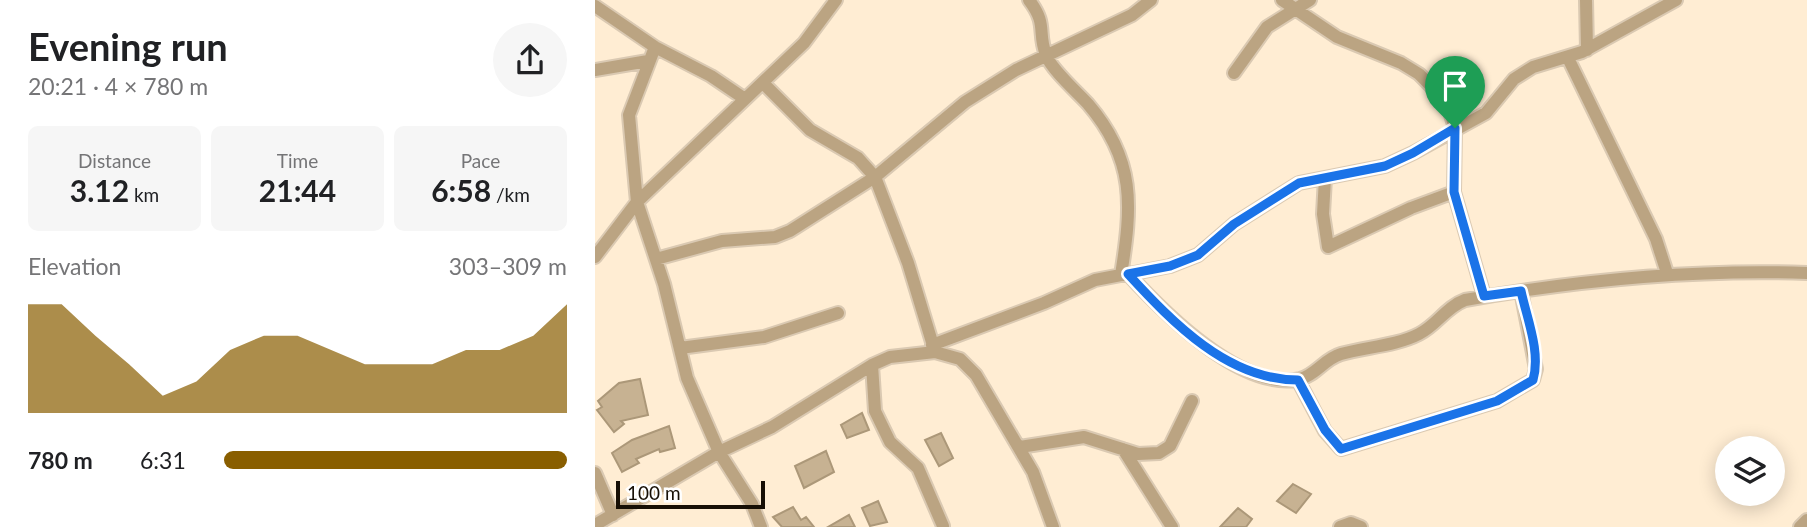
<!DOCTYPE html>
<meta charset="utf-8">
<style>
body{margin:0;font-family:Lato,sans-serif;background:#f6f6f6;color:#202124;height:100vh;display:flex;flex-direction:column;font-size:26px;white-space:nowrap}
*{box-sizing:border-box;margin:0}
p{font-size:23px;color:#757577}
.icon{flex:none;width:38px;height:38px;fill:none;stroke:currentColor;stroke-width:2;stroke-linecap:round;stroke-linejoin:round}
.map{position:relative;flex:1;overflow:hidden}
.sheet{display:flex;flex-direction:column;background:#fff;width:595px}
.sheet>*{flex:none}
.tools{position:absolute;left:1120px;top:436px;display:grid;gap:14px}
.tools a{display:grid;place-items:center;width:70px;height:70px;border-radius:50%;background:#fff;box-shadow:0 4px 18px #0003;font-size:35px}
.scale{position:absolute;left:21px;bottom:18px;width:149px;box-sizing:border-box;padding-left:7px;border:4px solid #170f05;border-top:0;font-size:19px;line-height:24px;white-space:nowrap;color:#170f05;-webkit-text-stroke:5px #fff;paint-order:stroke}
.pin{position:absolute;display:grid;place-items:center;width:60px;height:60px;color:#fff;margin:-72px -30px;border-radius:50% 50% 50% 0;rotate:-45deg;box-shadow:0 0 7px #0007}
.pin .icon{rotate:45deg}
.round{display:grid;place-items:center;flex:none;width:74px;height:74px;border-radius:37px;background:#f6f6f6}
.head{display:flex;align-items:center;justify-content:space-between;height:119px;padding:0 28px}
h1{font-size:38px;font-weight:700;line-height:52px}
.stats{display:grid;grid-template-columns:repeat(3,1fr);gap:10px;height:119px;padding:7px 28px}
.stats div{display:grid;align-content:center;border-radius:10px;background:#f6f6f6;text-align:center}
.stats b{font-size:30px;font-weight:700}
.stats small{font-size:19px;font-weight:400}
.stats p{font-size:19px}
.chart{height:196px;padding:14px 28px}
.chart p{display:flex;justify-content:space-between}
.chart svg{width:100%;height:126px;margin-top:7px;fill:#895e00;opacity:.7}
ul{padding:0 28px;list-style:none;font-size:23px}
li{display:grid;grid-template-columns:112px 84px 1fr;align-items:center;height:52px}
li i{height:18px;border-radius:9px;background:#895e00}
main{display:flex;flex:1;min-height:0}
.map>svg:first-child{display:block}
</style>
<main>
<section class="sheet">
<div class="head"><div><h1>Evening run</h1><p>20:21 · 4 × 780 m</p></div><a class="round"><svg class="icon" aria-label="share" viewBox="0 0 24 24"><path d="M12 15V3M7 8l5-5 5 5M5 13v7h14v-7"/></svg></a></div>
<div class="stats">
<div><p>Distance</p><b>3.12<small> km</small></b></div>
<div><p>Time</p><b>21:44</b></div>
<div><p>Pace</p><b>6:58<small> /km</small></b></div>
</div>
<div class="chart"><p><span>Elevation</span>303–309 m</p>
<svg viewBox="0 0 160 44" preserveAspectRatio="none"><path d="M0 44V6L10 6L20 17L30 27L40 38L50 33L60 22L70 17L80 17L90 22L100 27L110 27L120 27L130 22L140 22L150 17L160 6V44z"/></svg>
</div>
<ul>
<li><b>780 m</b>6:31<i style="width:100%"></i></li>
</ul>
</section>
<div class="map">
<svg width="1212" height="527" viewBox="0 0 1212 527">
<rect width="100%" height="100%" fill="#ffedd3"/>
<path fill="#c7b292" stroke="#ac9879" stroke-width="2" d="M45 379 53 415 26 421 29 424 19 432 2 410 7 407 3 401 24 383Z
M267 413 274 430 252 438 246 425Z
M74 426 80 448 65 452 64 449 41 459 44 463 27 472 17 453 37 440Z
M346 433 358 458 344 466 330 440Z
M231 451 239 472 209 488 200 466Z
M698 484 716 494 701 513 682 501Z
M283 501 292 522 275 526 267 508Z
M198 507 206 520 211 517 219 527H187L178 517Z
M643 508 657 519 651 527H625Z
M254 515 260 527H233Z"/>
<g fill="none" stroke-linecap="round" stroke-linejoin="round">
<g stroke="#dac9b2" stroke-width="16">
<path id="minor" d="M687 0 742 37 806 63 824 74 852 102 860 128 859 192 889 296
M991 0 992 50
M0 6 60 47 116 76 150 99
M60 47 34 115 42 202 69 284 92 378 124 452 157 504 166 527
M973 58 1061 239 1072 273
M0 70 53 61
M639 73 672 27 715 0
M168 83 215 130 263 158 280 177 313 263 340 352
M730 178 728 214 733 247 816 208 859 192
M0 257 42 202 209 43 241 0
M61 259 127 241 180 237 195 231 280 177 370 102 421 70 537 15 556 0
M533 274C569 313 647 392 705 379 721 375 729 359 746 354 770 347 801 346 824 334 842 325 851 307 870 300 984 280 1097 269 1212 273
M529 275 575 266 603 255 639 224 704 183 790 166 818 153 891 113 919 79 938 67 987 52 1081 0
M337 345 449 303 500 280 526 275C537 206 541 160 493 104 482 92 456 69 451 55 442 31 453 25 434 0
M85 348 169 337 243 313
M277 365 280 411 295 442 323 468 348 526
M703 380 730 431 746 449 902 401 938 380 941 369 926 291
M425 447 489 437 543 454 564 453 575 446 597 401
M528 449 577 527
M0 473 18 515
M0 525 124 452 177 427 277 365 295 357 340 352 365 359 381 375 438 472 458 527
M745 527 756 523 766 527
M1205 527 1212 520"/>
</g>
<use href="#minor" stroke="#bba482" stroke-width="12"/>
</g>
<g fill="none" stroke-linecap="round" stroke-linejoin="round">
<g stroke="#fff" stroke-width="14">
<path id="route" d="M860 128 859 192 889 296 926 291C932 319 946 352 938 380L902 401 746 449 730 430 703 380C633 380 578 323 533 274L575 266 603 255 639 224 704 183 790 166 818 153Z"/>
</g>
<use href="#route" stroke="#1a73e8" stroke-width="9"/>
</g>
</svg>
<div class="tools">
<a><svg class="icon" aria-label="layers" viewBox="0 0 24 24"><path d="M12 4l9 5-9 5-9-5zM3 14l9 5 9-5"/></svg></a>
</div>
<div class="scale">100 m</div>
<div class="pin" style="left:860px;top:128px;background:#1e9e55"><svg class="icon" aria-label="arrive" viewBox="0 0 24 24"><path d="M6 21V4h12l-3 4 3 4H6"/></svg></div>
</div>
</main>
